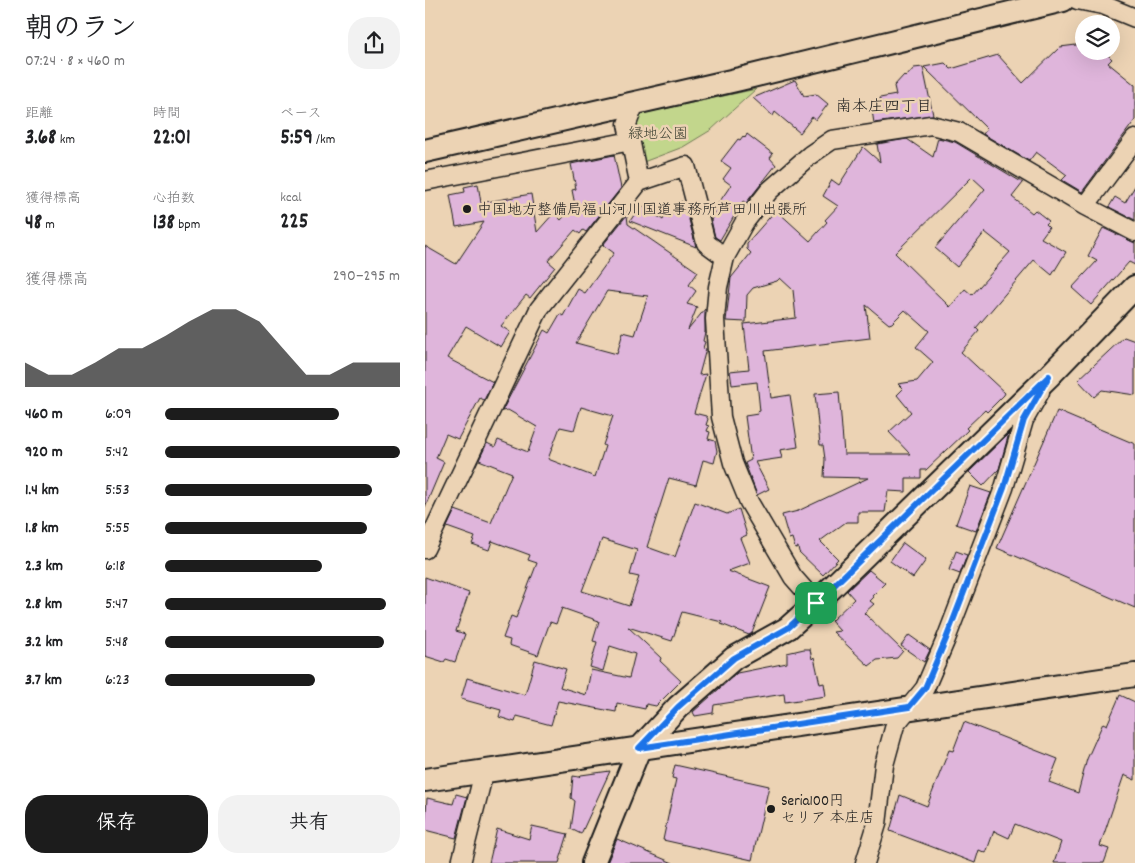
<!DOCTYPE html>
<html lang="ja">
<meta charset="utf-8">
<style>
body{margin:0;font-family:Dekko,"Klee One",sans-serif;background:#f2f2f2;color:#202124;height:100vh;display:flex;flex-direction:column;font-size:19px;white-space:nowrap}
*{box-sizing:border-box;margin:0}
p{font-size:16px;color:#757577}
.icon{flex:none;width:28px;height:28px;fill:none;stroke:currentColor;stroke-width:2;stroke-linecap:round;stroke-linejoin:round}
.map{position:relative;flex:1;overflow:hidden}
.side{display:flex;flex-direction:column;background:#fff;width:425px}
.side>*{flex:none}
.buttons{position:absolute;left:650px;top:15px;display:grid;gap:10px}
.buttons a{display:grid;place-items:center;width:45px;height:45px;border-radius:50%;background:#fff;box-shadow:0 5px 20px #0002;font-size:25px}
.pin{position:absolute;display:grid;place-items:center;width:42px;height:42px;color:#fff;margin:-21px;border-radius:10px;box-shadow:0 2px 8px #0006}
.round{display:grid;place-items:center;flex:none;width:52px;height:52px;border-radius:20px;background:#f2f2f2}
.headline{display:flex;align-items:center;justify-content:space-between;height:85px;padding:0 25px}
h1{font-size:28px;font-weight:700;line-height:38px}
.figures{display:grid;grid-template-columns:repeat(3,1fr);gap:8px;height:85px;padding:5px 25px}
.figures div{display:grid;align-content:center}
.figures b{font-size:21px;font-weight:700}
.figures small{font-size:14px;font-weight:400}
.figures p{font-size:14px}
.chart{height:140px;padding:10px 25px}
.chart p{display:flex;justify-content:space-between}
.chart svg{width:100%;height:90px;margin-top:5px;fill:#1c1c1c;opacity:.7}
.action{display:flex;gap:10px;margin-top:auto;padding:10px 25px}
.action a{flex:1;height:58px;border-radius:20px;background:#1c1c1c;color:#fff;font-size:20px;font-weight:700;line-height:58px;text-align:center}
.action a+a{background:#f2f2f2;color:#202124}
ul{padding:0 25px;list-style:none;font-size:16px}
li{display:grid;grid-template-columns:80px 60px 1fr;align-items:center;height:38px}
li i{height:12px;border-radius:6px;background:#1c1c1c}
main{display:flex;flex:1;min-height:0}
.map>svg:first-child{display:block}
</style>
<main>
<section class="side">
<div class="headline"><div><h1>朝のラン</h1><p>07:24 · 8 × 460 m</p></div><a class="round"><svg class="icon" aria-label="share" viewBox="0 0 24 24"><path d="M12 15V3M7 8l5-5 5 5M5 13v7h14v-7"/></svg></a></div>
<div class="figures">
<div><p>距離</p><b>3.68<small> km</small></b></div>
<div><p>時間</p><b>22:01</b></div>
<div><p>ペース</p><b>5:59<small> /km</small></b></div>
</div>
<div class="figures">
<div><p>獲得標高</p><b>48<small> m</small></b></div>
<div><p>心拍数</p><b>138<small> bpm</small></b></div>
<div><p>kcal</p><b>225</b></div>
</div>
<div class="chart"><p><span>獲得標高</span>290–295 m</p>
<svg viewBox="0 0 160 44" preserveAspectRatio="none"><path d="M0 44V32L10 38L20 38L30 32L40 25L50 25L60 19L70 12L80 6L90 6L100 12L110 25L120 38L130 38L140 32L150 32L160 32V44z"/></svg>
</div>
<ul>
<li><b>460 m</b>6:09<i style="width:74%"></i></li>
<li><b>920 m</b>5:42<i style="width:100%"></i></li>
<li><b>1.4 km</b>5:53<i style="width:88%"></i></li>
<li><b>1.8 km</b>5:55<i style="width:86%"></i></li>
<li><b>2.3 km</b>6:18<i style="width:67%"></i></li>
<li><b>2.8 km</b>5:47<i style="width:94%"></i></li>
<li><b>3.2 km</b>5:48<i style="width:93%"></i></li>
<li><b>3.7 km</b>6:23<i style="width:64%"></i></li>
</ul>
<div class="action"><a>保存</a><a>共有</a></div>
</section>
<div class="map">
<svg width="710" height="863" viewBox="0 0 710 863">
<rect width="100%" height="100%" fill="#ecd3b4"/>
<filter id="ink" filterUnits="userSpaceOnUse"><feTurbulence type="fractalNoise" baseFrequency=".02" numOctaves="2"/><feDisplacementMap in="SourceGraphic" scale="10" xChannelSelector="R" yChannelSelector="G"/><feConvolveMatrix kernelMatrix="1 2 1 2 8 2 1 2 1" color-interpolation-filters="sRGB"/></filter>
<g filter="url(#ink)">
<path fill="#c2d68c" stroke="#6f7954" d="M331 89 286 130 258 147 213 164 206 116Z"/>
<path fill="#dfb5db" stroke="#1c1c1c" fill-rule="evenodd" d="M659 44V51H679L687 59 683 63 710 85V120L657 192 637 180 642 175 611 152 604 161 558 134 562 129 499 67 520 63 526 69 573 55 598 83 635 47Z
M498 67 508 115 449 123 446 104 455 103V98L471 95 469 86 479 75 481 77 489 68Z
M370 80 379 96 391 94 403 104 391 120 387 117 375 133 350 112 348 116 328 98Z
M322 134 348 154 345 158 351 165 321 203 318 201 295 240 290 237 286 220 293 204 306 185 298 179 306 168 296 161 313 139 315 140 318 136 320 138Z
M513 138 530 142 598 183 587 197 607 213 610 210 624 221 621 224 624 227 616 238 641 252 627 275 609 260 551 328 554 331 536 352 580 393 579 395 562 412 560 410 541 428 543 430 501 470H496V478H481V492L463 491 460 512H433V522H421L395 541 413 559 398 575 374 552 373 547 370 548 367 538 364 539 357 515 373 511 443 478 399 477 400 459 398 445H395L390 394 414 392 419 454H485L464 432 486 412 472 395 478 389 473 384 492 381 508 362 491 347 504 331 480 310 467 323 464 324 441 305 445 338 340 351 346 398 365 395 373 447 355 450 357 458 330 462 344 489 332 495 320 463 326 460 320 416 333 414 332 412 335 411 332 382 307 385 305 371 324 369 319 324 371 318 368 290 355 278 352 281 328 288 322 295 321 322 301 321 306 278 326 253 322 249V243L351 210 385 241 402 222 400 220 413 206 398 196 407 180 414 185 438 147 455 162 452 144 482 139 508 157ZM547 177 560 189 510 248 532 267 560 232 585 252 547 295 540 289 525 307 470 253Z
M189 155 196 188 161 232 158 230 155 234 150 230 123 261 130 267 105 298 101 295 76 326 85 332 76 347 41 326 22 358 68 382 59 400 55 398 33 439 21 434 11 458 19 462 0 507V246L31 264 59 222 31 227 25 195 40 192 39 187 53 184 56 203 106 194 112 232 129 213 136 220 150 205 147 190 151 189 146 164Z
M710 186V220L684 207 690 197 700 203Z
M256 201 260 204 271 247 205 221 216 205 238 220 240 215 244 218Z
M202 215 203 224 273 272 264 285 271 291 262 304 272 307 263 330 280 309V332L278 341 280 342 278 348 281 349 274 375 281 374 269 413 281 416 283 419 281 425 284 426 282 431 285 432 283 439 290 441 292 451 289 463 278 460 271 485 244 478 222 547 250 557 270 502 302 514 314 509 322 535 315 538 325 563 303 571 345 587 327 633 324 635 296 624 297 622 257 612 247 641 203 627 236 658 235 661 256 681 231 706 221 704 220 709 192 703 191 712 133 701 126 725 92 716 90 722 74 717 76 710 36 699 42 678 100 695 110 660 141 669 135 687 161 695 166 670 204 678 210 654 185 646 178 671 165 667 172 642 168 641 174 621 137 608 131 624 125 622 113 655 84 645 85 640 78 638 86 616 91 618 112 563 103 560 105 555 67 541 64 550 47 544 50 537 22 527 30 510 66 523 87 473 54 460 62 443 70 447 73 440 103 452 112 427 83 410 77 411 119 330 124 333 135 314 138 316 153 289 160 293 189 253 178 245ZM182 291 223 296 210 335 198 332 192 354 151 343ZM156 407 188 416 178 445 180 446 170 477 123 459 135 427 149 430ZM177 539 212 550 205 575 214 577 204 606 157 591Z
M678 228 710 243V265L704 262 666 305 647 288 672 261 663 256Z
M699 337 710 341V395L677 390 669 397 653 380Z
M632 411 710 444V608L572 548Z
M584 433 574 469 558 486 544 472Z
M545 486 566 493 551 531 531 524Z
M478 543 501 560 488 578 465 561Z
M531 551 542 555 535 574 524 570Z
M444 570 460 583 447 596 449 597 445 601 449 604 439 613 478 651 472 658 452 660 444 666 408 632 415 631 406 621 429 599 422 591Z
M0 577 44 593 31 631 40 634 30 662 21 659 19 662 0 656Z
M484 635 505 650 499 662 476 646Z
M379 649H385L387 659 389 657 395 684 399 683 401 696 360 702 359 694 289 705 288 713 270 716 268 712 312 673 362 663V653Z
M695 695 710 702V780L699 775 675 846 684 849 679 863H629L636 842 590 824 584 838 569 831 561 853 554 850 550 863 465 831 475 795 502 806 524 750 528 751 539 722 633 759 624 782 653 793 662 759 678 723 682 725Z
M250 765 344 786 327 860 238 840 251 779 247 778Z
M185 771 156 834 146 829 150 801 146 798 148 776 154 777 156 775Z
M31 794 42 797 31 838 0 830 2 798 28 804Z
M107 826 143 834 134 863H64L72 829 104 839Z
M192 839 248 863H182Z"/>
<g fill="none" stroke-linecap="round" stroke-linejoin="round">
<g stroke="#1c1c1c" stroke-width="21">
<path id="minor" d="M652 0 678 5 710 18
M210 103 202 124 214 182
M0 181 206 141
M660 206 710 139
M0 549 114 309 214 182 261 166 281 243 300 257
M391 603 368 577 324 502 308 463 296 417 290 319 293 287 300 257 319 223 344 191 385 155 407 140 506 125 534 132 660 206 710 232
M36 863 59 772
M440 863 452 824 459 765 470 725 500 688 521 639 579 488 599 420 615 392"/>
</g>
<g stroke="#1c1c1c" stroke-width="26">
<path id="tertiary" d="M0 151 315 79 638 0
M0 780 710 675
M168 863 214 749 253 707 309 658 363 628 391 603 624 376 710 287"/>
</g>
<use href="#minor" stroke="#ecd3b4" stroke-width="18"/>
<use href="#tertiary" stroke="#ecd3b4" stroke-width="22"/>
</g>
</g>
<g fill="none" stroke-linecap="round" stroke-linejoin="round" filter="url(#ink)">
<g stroke="#fff" stroke-width="10">
<path id="route" d="M624 376 599 420 579 488 521 639 500 688 484 707 214 748 253 707 309 658 363 628 391 603Z"/>
</g>
<use href="#route" stroke="#1a73e8" stroke-width="6"/>
</g>
<g fill="#1c1c1c" stroke="#ecd3b4" stroke-width="2">
<circle cx="42" cy="209" r="5"/>
<circle cx="346" cy="809" r="5"/>
</g>
<g text-anchor="middle" stroke-width="5" stroke-linejoin="round" paint-order="stroke">
<g font-size="15" fill="#3d4132" stroke="#ecd3b4">
<text x="233" y="138">緑地公園</text>
</g>
<g font-size="15" fill="#1c1c1c" stroke="#ecd3b4" text-anchor="start">
<text x="52" y="214">中国地方整備局福山河川国道事務所芦田川出張所</text>
<text x="356" y="805">Seria100円<tspan x="356" dy="17">セリア 本庄店</tspan></text>
</g>
<g font-size="16" fill="#1c1c1c" stroke="#ecd3b4">
<text x="459" y="111">南本庄四丁目</text>
</g>
</g>
</svg>
<div class="buttons">
<a><svg class="icon" aria-label="layers" viewBox="0 0 24 24"><path d="M12 4l9 5-9 5-9-5zM3 14l9 5 9-5"/></svg></a>
</div>
<div class="pin" style="left:391px;top:603px;background:#1e9e55"><svg class="icon" aria-label="arrive" viewBox="0 0 24 24"><path d="M6 21V4h12l-3 4 3 4H6"/></svg></div>
</div>
</main>
